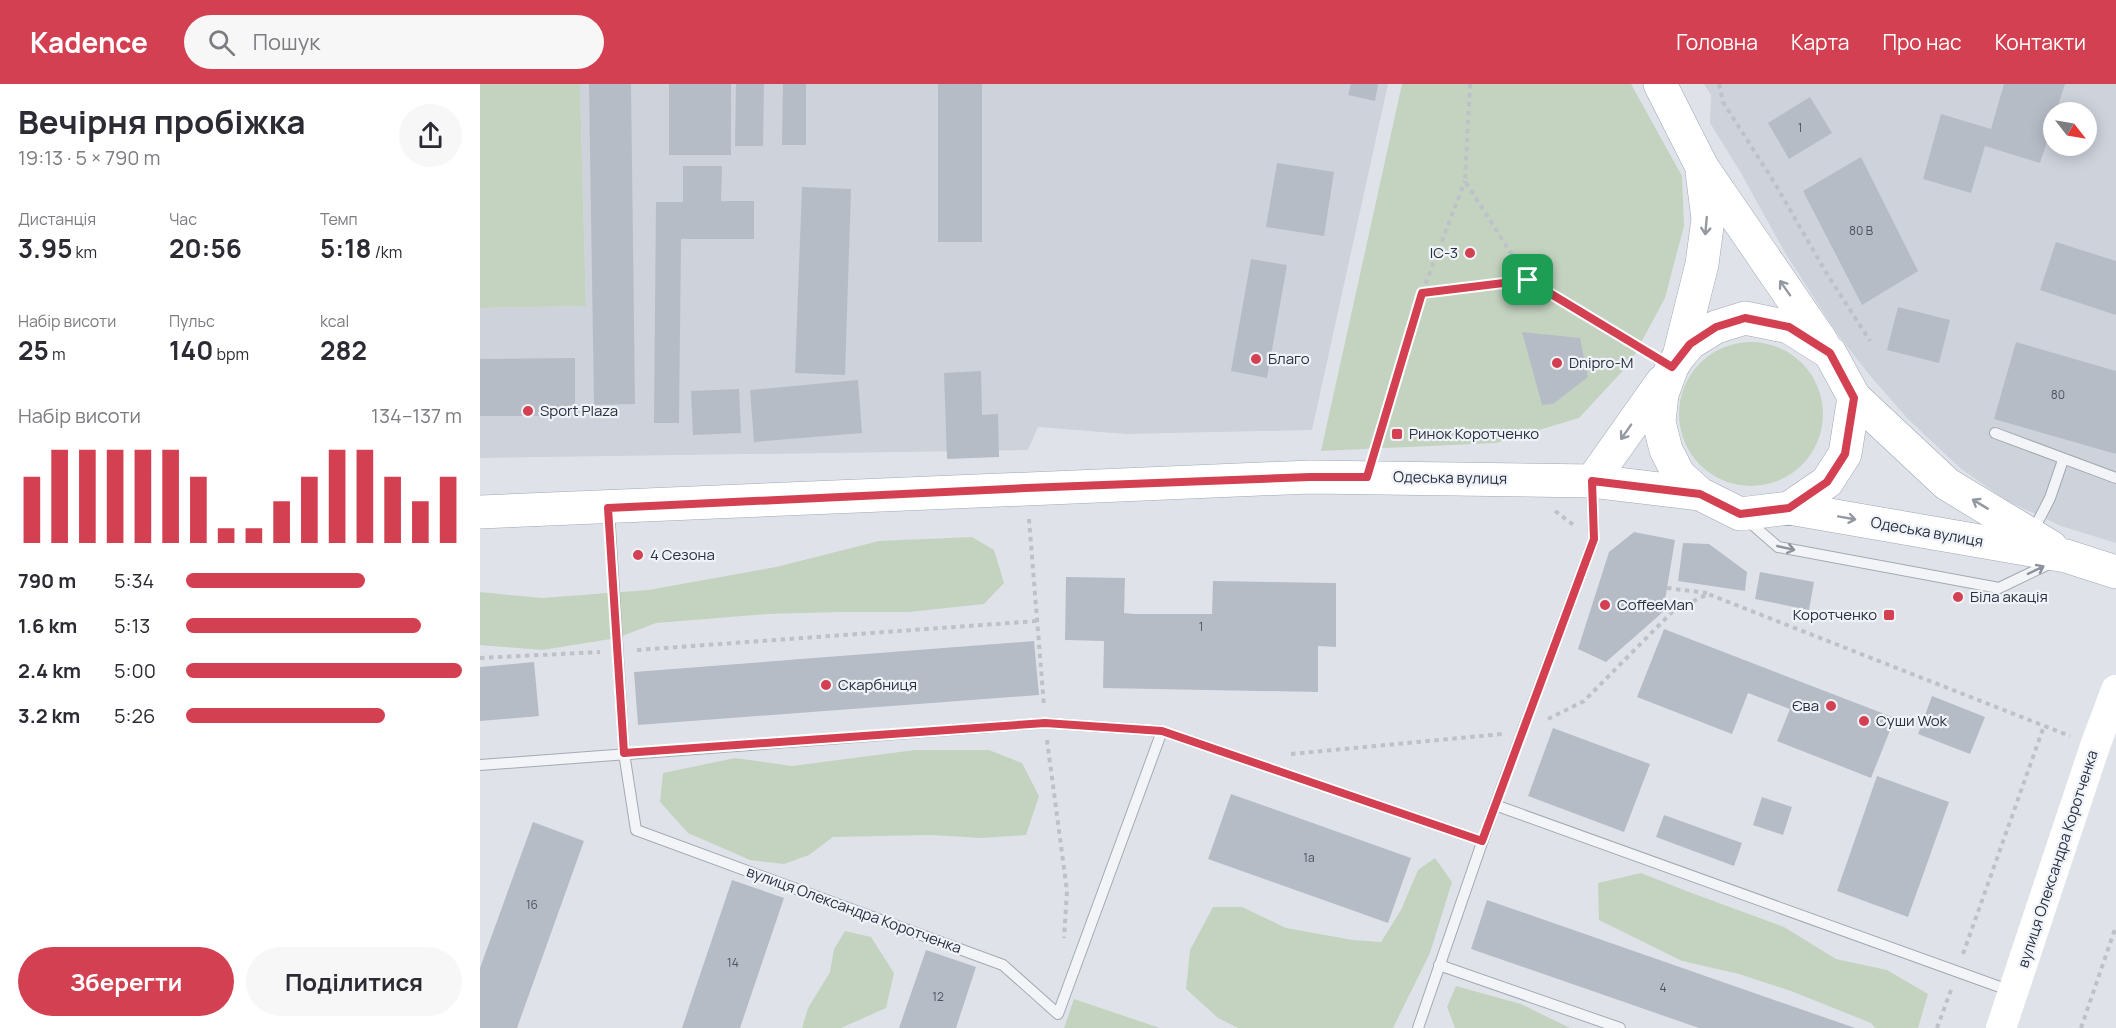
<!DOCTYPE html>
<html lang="uk">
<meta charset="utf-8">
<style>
body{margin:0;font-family:Manrope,sans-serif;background:#f7f7f7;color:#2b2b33;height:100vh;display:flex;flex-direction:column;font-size:22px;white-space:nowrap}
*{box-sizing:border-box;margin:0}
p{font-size:20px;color:#7c7c81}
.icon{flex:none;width:33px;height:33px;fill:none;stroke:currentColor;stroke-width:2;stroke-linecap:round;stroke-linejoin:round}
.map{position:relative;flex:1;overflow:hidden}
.sheet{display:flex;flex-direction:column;background:#fff;width:480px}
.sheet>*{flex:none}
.needle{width:39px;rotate:121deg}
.fabs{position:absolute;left:1563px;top:18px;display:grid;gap:12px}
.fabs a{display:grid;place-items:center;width:54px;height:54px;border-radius:50%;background:#fff;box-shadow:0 3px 15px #0003;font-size:30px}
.pin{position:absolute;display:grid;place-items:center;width:51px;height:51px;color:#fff;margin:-26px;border-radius:12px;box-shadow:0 3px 9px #0006}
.round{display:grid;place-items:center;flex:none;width:63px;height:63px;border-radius:32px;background:#f7f7f7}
.head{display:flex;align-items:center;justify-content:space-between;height:102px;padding:0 18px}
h1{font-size:33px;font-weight:700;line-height:45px}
.metrics{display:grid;grid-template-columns:repeat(3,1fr);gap:9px;height:102px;padding:6px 18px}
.metrics div{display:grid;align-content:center}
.metrics b{font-size:26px;font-weight:700}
.metrics small{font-size:16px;font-weight:400}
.metrics p{font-size:16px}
.chart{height:168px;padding:12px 18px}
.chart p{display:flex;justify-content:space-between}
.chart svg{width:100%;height:108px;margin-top:6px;stroke:#d34051;stroke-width:6}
.primary-button{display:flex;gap:12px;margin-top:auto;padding:12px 18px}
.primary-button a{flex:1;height:69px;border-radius:36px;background:#d34051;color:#fff;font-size:24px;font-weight:700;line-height:69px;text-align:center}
.primary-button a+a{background:#f7f7f7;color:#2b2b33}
ul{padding:0 18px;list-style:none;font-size:20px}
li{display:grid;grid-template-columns:96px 72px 1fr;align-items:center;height:45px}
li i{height:15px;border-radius:8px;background:#d34051}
header{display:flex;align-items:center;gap:36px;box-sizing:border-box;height:84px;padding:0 30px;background:#d34051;color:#fff}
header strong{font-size:28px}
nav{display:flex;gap:33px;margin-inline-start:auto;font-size:21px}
.search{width:420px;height:54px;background:#f7f7f7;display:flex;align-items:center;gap:15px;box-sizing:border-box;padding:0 21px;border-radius:33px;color:#7c7c81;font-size:22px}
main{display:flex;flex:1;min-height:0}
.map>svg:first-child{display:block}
</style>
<header>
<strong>Kadence</strong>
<div class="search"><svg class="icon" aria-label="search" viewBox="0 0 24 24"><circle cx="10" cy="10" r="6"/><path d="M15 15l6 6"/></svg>Пошук</div>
<nav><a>Головна</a><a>Карта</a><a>Про нас</a><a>Контакти</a></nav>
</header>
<main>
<section class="sheet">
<div class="head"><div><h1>Вечірня пробіжка</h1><p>19:13 · 5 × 790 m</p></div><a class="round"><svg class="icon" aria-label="share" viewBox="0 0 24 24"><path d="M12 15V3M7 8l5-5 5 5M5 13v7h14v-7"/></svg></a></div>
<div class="metrics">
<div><p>Дистанція</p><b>3.95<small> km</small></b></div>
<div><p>Час</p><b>20:56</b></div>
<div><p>Темп</p><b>5:18<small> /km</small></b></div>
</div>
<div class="metrics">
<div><p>Набір висоти</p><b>25<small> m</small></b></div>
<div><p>Пульс</p><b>140<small> bpm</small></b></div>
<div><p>kcal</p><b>282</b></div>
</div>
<div class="chart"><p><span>Набір висоти</span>134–137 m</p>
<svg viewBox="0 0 160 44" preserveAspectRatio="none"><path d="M5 44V17M15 44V6M25 44V6M35 44V6M45 44V6M55 44V6M65 44V17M75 44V38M85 44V38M95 44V27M105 44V17M115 44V6M125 44V6M135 44V17M145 44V27M155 44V17"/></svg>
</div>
<ul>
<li><b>790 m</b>5:34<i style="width:65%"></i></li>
<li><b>1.6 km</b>5:13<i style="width:85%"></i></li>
<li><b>2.4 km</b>5:00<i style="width:100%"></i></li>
<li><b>3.2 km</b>5:26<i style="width:72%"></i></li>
</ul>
<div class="primary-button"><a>Зберегти</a><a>Поділитися</a></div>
</section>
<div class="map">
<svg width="1636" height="944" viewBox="0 0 1636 944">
<rect width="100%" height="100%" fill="#dfe3e9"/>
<path fill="#cdd2db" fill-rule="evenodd" d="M100 0H908L832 346 646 350 558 343 548 366 0 374V224L106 222Z
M1224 0H1636V459L1581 442 1527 417 1480 384 1427 334 1392 294 1358 251 1304 167 1261 89 1230 39 1231 11ZM1574 28H1606V62H1574Z"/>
<path fill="#c4d3c0" d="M0 0H100L106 222 0 224Z
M922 0H1151L1202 92 1204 142 1185 214 1150 279 1099 334 1016 359 841 367Z
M1199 330a72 72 0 1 1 144 0a72 72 0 1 1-144 0Z
M492 453 514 466 524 499 504 520 429 528H359L287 530 176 539 137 554 62 566 0 561V508L62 514 168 506 296 483 399 457Z
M435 666H509L542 679 559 712 546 751 501 754 451 751 353 753 329 771 304 780 270 776 208 749 180 718 183 689 255 674 312 682Z
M955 774 972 798 950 869 913 944H758L738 934 706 905 710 866 733 823H762L806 844 873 856 901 858 921 826 938 786Z
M1161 789 1209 808 1304 843 1356 875 1407 886 1448 910 1438 944H1395L1391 939 1311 907 1259 890 1202 877 1119 836 1118 799Z
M365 847 391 853 414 889 406 924 361 944H322L328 924 350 888 354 865Z
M976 902 1041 920 1090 944H975L967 923Z
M594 915 680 944H584Z"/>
<path fill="#b6bcc6" d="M109 0H151L155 320 114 321Z
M189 0H251V71H189Z
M256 0H284L283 62H255Z
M303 0H326V61H302Z
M458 0H502V158H458Z
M871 0H898L895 17 868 11Z
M1524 0H1585L1576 28H1574V36L1560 79 1505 62 1491 109 1443 95 1461 30 1511 45Z
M1330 13 1352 49 1309 75 1288 39Z
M1381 73 1438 187 1382 221 1323 107Z
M797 79 854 88 844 152 786 143Z
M203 82H242L241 117H274V155H201L199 339H174L176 118H203Z
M322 103 371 105 365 291 315 289Z
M1576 158 1636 177V231L1560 206Z
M771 175 807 181 787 294 751 287Z
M1418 223 1470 236 1459 279 1407 266Z
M1042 248 1100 254 1108 293 1073 320 1062 321Z
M1536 258 1636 287V370L1514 335Z
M95 274V332H0V275Z
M501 287 502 331 518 330 519 373 467 375 464 289Z
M378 296 382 349 274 358 270 306Z
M259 305 261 349 213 351 211 307Z
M1154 448 1195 456 1183 528 1126 578 1098 565 1129 468Z
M1203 459 1229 460 1267 488 1265 507 1198 497Z
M1280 488 1334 498 1329 526 1275 515Z
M586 493 645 494 644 529 654 530H732L733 497 856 499V563L838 562V608L623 604 624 557 585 556Z
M1184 545 1415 634 1391 694 1297 657 1310 625 1268 609 1252 650 1157 613Z
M554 557 559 611 158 641 154 588Z
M54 578 59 632 0 637V583Z
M1452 612 1505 633 1490 670 1438 650Z
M1073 644 1170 680 1144 748 1048 712Z
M1397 692 1469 718 1428 833 1357 807Z
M751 710 931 774 908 839 728 775Z
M1282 713 1312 723 1303 751 1273 741Z
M1184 731 1262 759 1254 782 1176 753Z
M53 738 104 757 37 944H0V884Z
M252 796 304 814 260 944H202Z
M1007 816 1375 944H1219L991 865Z
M446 866 496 883 476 944H419Z"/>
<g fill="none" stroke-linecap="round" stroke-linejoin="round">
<g stroke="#a4aab3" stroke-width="12">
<path id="lane" d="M1515 349 1636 394
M129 427 144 669 156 746 523 881 578 930 682 647 1002 757
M1267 436 1298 463 1519 504 1571 479
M1553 447 1570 414 1583 376
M0 681 565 639 682 647
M1015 721 1531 907
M959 881 1140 944
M938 944 1015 721 1114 455 1112 400"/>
</g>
<g stroke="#9ea7b5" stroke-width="34">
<path id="primary" d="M1180 0 1222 83 1342 258
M1265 234 1309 243 1350 269 1374 313 1365 370 1347 398 1309 424 1260 430 1220 410 1199 391 1186 366 1179 338 1182 310 1192 283 1199 272 1210 259 1236 243Z
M1199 272 1222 180 1228 135 1222 88
M1374 313 1467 400 1571 463
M1112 397 1182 298
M1309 424 1586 472 1636 488
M0 428 830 393 1112 397 1220 410"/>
</g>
<path stroke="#bdc1c8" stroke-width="4" stroke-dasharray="4.5 4.5" stroke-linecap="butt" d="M990 0 985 97 1048 196 1165 267
M1239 0 1243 18 1294 98 1347 190 1390 257
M942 209 1048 196
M895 363 942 209 985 97
M1075 427 1095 442
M549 435 564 622
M1187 504 1227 509
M157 566 557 537
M0 574 120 568
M1068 635 1104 617 1193 527 1228 510 1590 652
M567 656 587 807 584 854
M811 670 1022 650
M1483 870 1564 642
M1457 944 1471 906
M1601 944 1636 842"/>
<use href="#lane" stroke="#f2f4f7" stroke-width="10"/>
<path stroke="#fff" stroke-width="30" d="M1521 944 1615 662 1636 606"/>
<use href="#primary" stroke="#fff" stroke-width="33"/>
</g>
<defs><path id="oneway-shaft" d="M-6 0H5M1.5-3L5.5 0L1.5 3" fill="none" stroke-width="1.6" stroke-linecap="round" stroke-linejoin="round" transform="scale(1.5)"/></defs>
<g stroke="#9498a0">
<use href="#oneway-shaft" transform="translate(1226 142) rotate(95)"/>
<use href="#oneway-shaft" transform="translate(1305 204) rotate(-125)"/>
<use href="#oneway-shaft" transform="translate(1146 348) rotate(125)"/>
<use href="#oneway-shaft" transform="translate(1500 420) rotate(-149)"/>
<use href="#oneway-shaft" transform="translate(1367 434) rotate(10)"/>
</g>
<g stroke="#8d929c">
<use href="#oneway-shaft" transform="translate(1306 464) rotate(13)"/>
<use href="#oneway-shaft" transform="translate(1556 486) rotate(-26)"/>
</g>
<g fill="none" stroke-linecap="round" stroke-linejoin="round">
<g stroke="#fff" stroke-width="12">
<path id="route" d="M1048 196 1192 283 1210 260 1236 243 1265 234 1309 243 1350 269 1374 314 1365 370 1347 398 1309 424 1260 430 1220 410 1112 397 1114 455 1002 757 682 647 565 639 144 669 128 424 546 404 830 393H887L942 209Z"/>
</g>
<use href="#route" stroke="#d34051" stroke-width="8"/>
</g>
<g fill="#d34051" stroke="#eff2f7" stroke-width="2">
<circle cx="990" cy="169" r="6"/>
<circle cx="776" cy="275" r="6"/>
<circle cx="1077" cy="279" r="6"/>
<circle cx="48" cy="327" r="6"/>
<rect x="911" y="344" width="12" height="12" rx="3"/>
<circle cx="158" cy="471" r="6"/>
<circle cx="1478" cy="513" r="6"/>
<circle cx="1125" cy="521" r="6"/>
<rect x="1403" y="525" width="12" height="12" rx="3"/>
<circle cx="346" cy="601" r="6"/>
<circle cx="1351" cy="622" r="6"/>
<circle cx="1384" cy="637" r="6"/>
</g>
<g text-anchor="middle" stroke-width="4.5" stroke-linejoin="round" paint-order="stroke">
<g font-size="12" fill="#4c5362">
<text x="1320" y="48">1</text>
<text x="1381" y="151">80 В</text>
<text x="1578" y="315">80</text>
<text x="721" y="547">1</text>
<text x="829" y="778">1а</text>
<text x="52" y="825">16</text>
<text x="253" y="883">14</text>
<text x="1183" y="908">4</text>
<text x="458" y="917">12</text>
</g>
<g font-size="15" fill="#283041" stroke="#eff2f7" text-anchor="start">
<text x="978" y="174" text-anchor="end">ІС-3</text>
<text x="788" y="280">Благо</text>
<text x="1089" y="284">Dnipro-M</text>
<text x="60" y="332">Sport Plaza</text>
<text x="929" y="355">Ринок Коротченко</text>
<text x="170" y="476">4 Сезона</text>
<text x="1490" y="518">Біла акація</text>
<text x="1137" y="526">CoffeeMan</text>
<text x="1397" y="536" text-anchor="end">Коротченко</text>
<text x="358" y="606">Скарбниця</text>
<text x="1339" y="627" text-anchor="end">Єва</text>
<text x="1396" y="642">Суши Wok</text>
</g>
<g font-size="15" fill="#283041" stroke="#eff2f7">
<text transform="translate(970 394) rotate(1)" y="5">Одеська вулиця</text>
<text transform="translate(1447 448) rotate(10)" y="5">Одеська вулиця</text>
<text transform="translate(1578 775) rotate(-72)" y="5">вулиця Олександра Коротченка</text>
<text transform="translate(374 826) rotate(20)" y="5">вулиця Олександра Коротченка</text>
</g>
</g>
</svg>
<div class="fabs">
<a><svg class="needle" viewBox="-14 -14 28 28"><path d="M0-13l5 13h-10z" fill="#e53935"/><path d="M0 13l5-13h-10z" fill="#7c7c81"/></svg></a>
</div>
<div class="pin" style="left:1048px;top:196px;background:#1e9e55"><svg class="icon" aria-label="arrive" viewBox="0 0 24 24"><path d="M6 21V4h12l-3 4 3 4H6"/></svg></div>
</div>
</main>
